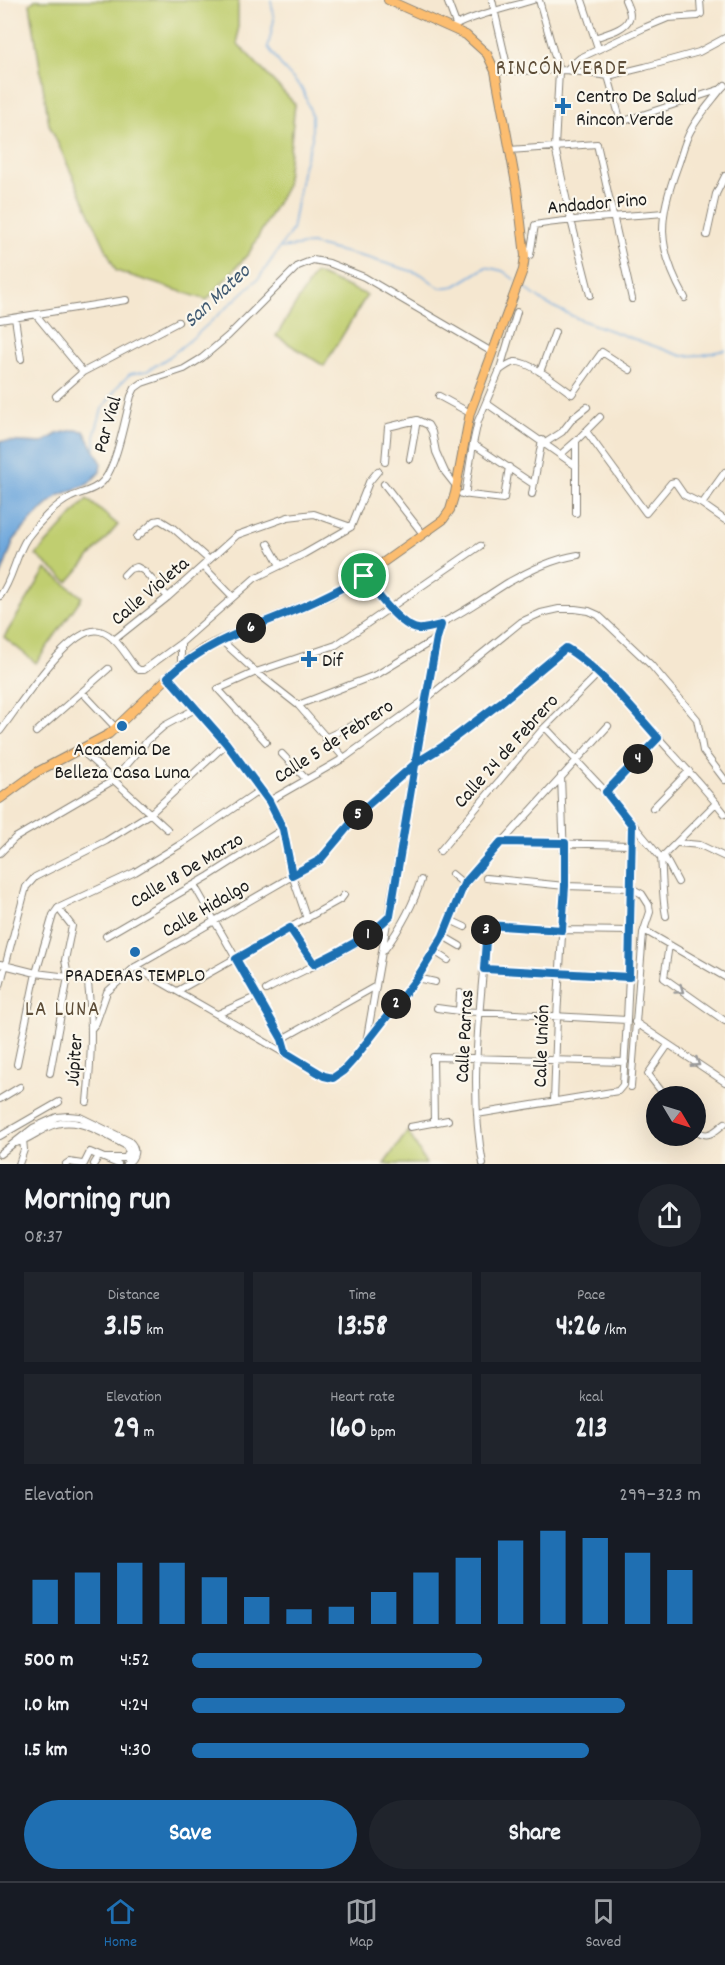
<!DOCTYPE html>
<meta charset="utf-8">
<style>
body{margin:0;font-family:Dekko,sans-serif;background:#20242c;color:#f1f3f6;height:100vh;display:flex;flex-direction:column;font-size:22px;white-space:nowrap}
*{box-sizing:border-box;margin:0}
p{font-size:20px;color:#9ea1a6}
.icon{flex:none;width:33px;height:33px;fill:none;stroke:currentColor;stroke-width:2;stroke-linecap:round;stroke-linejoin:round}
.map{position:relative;height:1164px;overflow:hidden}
.panel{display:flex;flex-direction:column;background:#171b24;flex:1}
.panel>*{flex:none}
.needle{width:39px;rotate:128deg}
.fabs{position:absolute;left:646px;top:1086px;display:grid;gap:12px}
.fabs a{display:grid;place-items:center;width:60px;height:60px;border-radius:50%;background:#171b24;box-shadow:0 6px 24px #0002;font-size:30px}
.pin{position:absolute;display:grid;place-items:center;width:51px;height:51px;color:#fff;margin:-26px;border:3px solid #fff;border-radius:50%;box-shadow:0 2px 6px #0007}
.km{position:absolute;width:30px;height:30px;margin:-15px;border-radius:50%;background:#222;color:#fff;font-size:16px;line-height:30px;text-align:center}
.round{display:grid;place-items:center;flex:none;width:63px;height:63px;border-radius:32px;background:#20242c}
.summary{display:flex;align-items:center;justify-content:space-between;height:102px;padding:0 24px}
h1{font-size:33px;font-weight:700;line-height:45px}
.metrics{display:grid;grid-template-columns:repeat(3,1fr);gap:9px;height:102px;padding:6px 24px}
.metrics div{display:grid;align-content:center;border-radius:0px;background:#20242c;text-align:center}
.metrics b{font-size:30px;font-weight:700}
.metrics small{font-size:16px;font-weight:400}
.metrics p{font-size:16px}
.chart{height:168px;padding:12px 24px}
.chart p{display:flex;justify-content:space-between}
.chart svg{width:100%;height:108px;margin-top:6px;stroke:#1f6fb2;stroke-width:6}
.action{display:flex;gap:12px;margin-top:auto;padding:12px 24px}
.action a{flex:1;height:69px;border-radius:36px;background:#1f6fb2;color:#fff;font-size:24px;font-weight:700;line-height:69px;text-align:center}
.action a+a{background:#20242c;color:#f1f3f6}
ul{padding:0 24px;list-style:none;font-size:20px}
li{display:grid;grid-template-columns:96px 72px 1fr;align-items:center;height:45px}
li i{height:15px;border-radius:8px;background:#1f6fb2}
.dock{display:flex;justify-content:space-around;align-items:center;height:84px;border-top:2px solid #363941;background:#171b24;font-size:16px;color:#9ea1a6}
.dock a{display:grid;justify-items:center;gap:3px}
.dock .selected{color:#1f6fb2}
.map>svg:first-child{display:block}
</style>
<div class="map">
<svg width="725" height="1164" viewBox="0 0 725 1164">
<rect width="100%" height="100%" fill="#fbf7ec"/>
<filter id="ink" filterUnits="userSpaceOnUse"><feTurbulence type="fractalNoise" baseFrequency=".0167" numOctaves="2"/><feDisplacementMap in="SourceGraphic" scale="12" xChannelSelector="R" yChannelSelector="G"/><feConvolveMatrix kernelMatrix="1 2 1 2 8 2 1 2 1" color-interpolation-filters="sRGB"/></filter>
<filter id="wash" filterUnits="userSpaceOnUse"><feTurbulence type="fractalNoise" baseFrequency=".008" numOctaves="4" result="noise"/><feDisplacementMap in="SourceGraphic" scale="24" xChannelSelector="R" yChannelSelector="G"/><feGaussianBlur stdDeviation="1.35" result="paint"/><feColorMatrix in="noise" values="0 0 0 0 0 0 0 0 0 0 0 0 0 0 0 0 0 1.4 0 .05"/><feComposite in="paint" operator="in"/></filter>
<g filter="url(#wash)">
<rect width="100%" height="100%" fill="#f5e7d0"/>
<path fill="#c0ce70" stroke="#6e7546" stroke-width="1.5" d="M35 0H238V44L295 104 286 187 249 253 207 300 116 271 49 124 30 4Z
M315 273 367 295 324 366 276 336Z
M87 499 118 525 68 582 36 555Z
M46 569 82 597 36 663 4 637Z
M408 1131 426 1164H384Z"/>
<path fill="#6ca6dc" stroke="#44617c" stroke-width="1.5" d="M74 430 84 431 101 462 100 472 88 484 58 496 34 517 14 540 0 578V441L42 443 57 434Z"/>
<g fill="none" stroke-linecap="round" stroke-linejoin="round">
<path stroke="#6ca6dc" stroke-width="1.5" d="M282 248 311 244 368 258 421 274 440 288 455 286 486 267 503 271 515 280
M521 285 545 303 581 320 682 356 702 355 725 350
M95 448V433L102 409 119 385 130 374 147 371 169 357 195 336 259 278 292 230 303 167 312 139V116L303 90 283 68 268 47 274 20 271 0"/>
</g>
</g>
<g filter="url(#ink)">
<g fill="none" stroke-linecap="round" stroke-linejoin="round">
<g stroke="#888276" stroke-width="8">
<path id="minor" d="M447 0 456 24
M492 0 508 70
M539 0 559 71 555 147 571 220 590 295
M582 0 598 48
M452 28C465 17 515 6 533 0
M595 38C604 34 625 30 629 19 632 14 627 5 625 0
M566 70 580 58 644 28 668 18 698 16 701 14 700 0
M495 71 566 70 608 76 645 67 699 52 725 38
M608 76 621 122 721 89 725 85
M509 150 597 144 632 299
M707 235 716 194 725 176
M525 256 530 255 535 225C577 218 620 217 663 213
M685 298C656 246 658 220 678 165 682 154 685 140 691 130 699 115 711 102 721 89
M36 315 83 372
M15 318 21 359
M0 320 126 300
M499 371C504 367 509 363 515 362 528 360 561 386 572 394L602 352 630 370
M540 372 555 332
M56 396 83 372 178 322
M439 396 470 413
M486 403 576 466
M586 431 646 513 671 483 675 482 684 495 702 504 725 520
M545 443 562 432 573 418 587 407
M473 444 533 484
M560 455 576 441
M410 459 417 420
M385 462 388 427 417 420 428 425 432 432 436 452 445 472 456 486
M384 484 423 534
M462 494 503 499 504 498 509 467
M532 494 542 440
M465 495 473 444 478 421 499 372 517 312
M702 504 725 472
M576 513V441L600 417
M137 537 155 521 160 520 173 528 209 560
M268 544 280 565
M203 566 233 597
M124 575 130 569 137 567 144 571 168 597
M364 576C376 592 395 622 415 629 434 635 490 593 509 582 531 570 553 559 578 555
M0 596C13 579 15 556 27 538 38 523 55 505 71 497 82 492 96 490 104 480 117 464 125 418 131 396L135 388 142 383 184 369 202 358 228 336 298 266 313 260 329 263 364 277 492 352
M114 640 168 597 237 535 288 517 314 514 351 527
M221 640 256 672 298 705 344 758
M181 643V665
M168 677 227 743 269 801 283 829 292 875 307 919
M83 693 116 728
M298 705 378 674 437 638
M545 727 606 792 661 858
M0 731C17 710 70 623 100 631 115 635 126 655 135 667L139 670H144L181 643 255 578 304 554 351 527 369 482 378 471
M36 732 108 669
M325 738 357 723
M266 742 218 689 256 672 336 645 480 546
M81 750 167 829
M282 754 306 779
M606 792 658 738
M269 801 344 758 426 699 521 622 541 613 559 609H575L589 611 598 615 651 665 697 719 703 751 725 780
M653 808 689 771
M501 842 631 845
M678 843 700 845 725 857
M440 851 542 730 598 674
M0 853 15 838 114 780 148 740 164 726 197 708
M664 856 678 882
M661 858 716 803
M661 858C663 878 662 897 666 916
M452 874 464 884
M486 878 565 886 631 888 642 894 649 905 650 912 643 933 631 1087
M194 885 282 1039 286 1053
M450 920 465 927
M290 928 314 965
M644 930 725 977
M106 936 209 876 283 829
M443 936 460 946
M669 945 664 978 725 1021
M385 949C401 927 413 906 421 880
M434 951 448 960
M0 964 36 973 68 977
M135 967 324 1076 333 1078 343 1071 353 1060 417 978 434 951 443 936 464 884 608 726
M484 969 629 977
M417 978 435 982
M0 986 26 887 35 877 106 841 151 813 227 743
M179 990 341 899 344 895
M266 990C307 967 356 950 389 917
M437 1008 459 1011 627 1020
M459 1011 460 993
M218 1014 258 996
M635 1022 725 1082
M92 1028 96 1023 107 992 135 967 320 860 362 810 397 779 416 763 442 747 500 703 566 648C598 666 631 707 655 734 679 761 703 786 725 814
M282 1039 376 986
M366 1043 437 638 441 625
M17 1064 36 973 53 915 58 908 135 872 181 844 260 790
M50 1073 68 977 65 960 72 926 58 908
M665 1096 648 1074 668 1045
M0 1099 20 1087
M554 1101 557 1017 565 886 561 776
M87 1102C91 1061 93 1025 88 983
M477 1114 618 1091 623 1085 627 1020 631 931 632 825
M434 1123 433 1057 625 1062
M410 1127 448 1120
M696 1130C708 1140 715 1131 725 1123
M0 1136 59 1102
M16 1143C27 1140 36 1133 46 1128 75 1113 99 1132 125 1145L129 1151 126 1158H105
M0 1154 33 1128 57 1117 68 1116 80 1117 129 1141C137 1148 136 1158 126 1164
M19 1164 24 1150 23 1139
M66 1164 69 1162 82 1164
M84 1164 90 1152 118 1164
M94 1164 99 1156
M483 1164C468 1086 481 1004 487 926L490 925 562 930 631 931"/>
</g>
<g stroke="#888276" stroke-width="10">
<path id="major" d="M0 799 37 772 109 734 181 665 203 649 221 640 330 595 364 576 443 520 450 510 455 493 470 413 523 270 525 256 517 189 495 71 487 54 466 35 388 0"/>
</g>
<use href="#minor" stroke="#fff" stroke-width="6"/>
<use href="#major" stroke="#fcbd6f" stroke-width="8"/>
</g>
<defs><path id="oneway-chevron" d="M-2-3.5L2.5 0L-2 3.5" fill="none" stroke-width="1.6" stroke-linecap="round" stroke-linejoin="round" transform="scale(1.5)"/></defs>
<g stroke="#999">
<use href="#oneway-chevron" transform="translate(680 990) rotate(35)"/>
<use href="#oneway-chevron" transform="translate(696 1063) rotate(33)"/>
</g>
</g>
<g fill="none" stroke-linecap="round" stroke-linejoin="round" filter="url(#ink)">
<g stroke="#fff" stroke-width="12">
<path id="route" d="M364 576C375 591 399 626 418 629 425 630 434 626 441 625L437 638 426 699 390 916C368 938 341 950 314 964L290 928 236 959 282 1039 286 1053 324 1076 333 1078 343 1071 353 1060 417 978 434 951 443 936 464 884 501 842 565 843V886L562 930 488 925 487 926 484 969 629 977 632 825 606 792 658 738C634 711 597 666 566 648L500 703 442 747 416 763 362 810 320 860 292 875 283 829 269 801 226 743 168 677C206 641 255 627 302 607 323 598 344 587 364 576"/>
</g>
<use href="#route" stroke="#1f6fb2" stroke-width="8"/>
</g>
<g fill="#1f6fb2" stroke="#fbf7ec" stroke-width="2">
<path d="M560 97h6v6h6v6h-6v6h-6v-6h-6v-6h6z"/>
<path d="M306 650h6v6h6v6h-6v6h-6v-6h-6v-6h6z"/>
<circle cx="122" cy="726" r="6"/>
<circle cx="135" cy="952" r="6"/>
</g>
<g text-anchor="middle" stroke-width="4.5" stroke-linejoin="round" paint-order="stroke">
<g font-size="20" fill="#1c1c1c" stroke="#fbf7ec" text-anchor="start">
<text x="576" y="102">Centro De Salud<tspan x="576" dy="23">Rincon Verde</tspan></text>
<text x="322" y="666">Dif</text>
<text x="122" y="755" text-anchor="middle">Academia De<tspan x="122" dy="23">Belleza Casa Luna</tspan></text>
<text x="135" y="981" text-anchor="middle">PRADERAS TEMPLO</text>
</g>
<g font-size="20" fill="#1c1c1c" stroke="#fbf7ec">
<text transform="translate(597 202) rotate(-5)" y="7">Andador Pino</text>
<text transform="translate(106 424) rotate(-74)" y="7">Par Vial</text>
<text transform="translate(149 590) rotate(-40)" y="7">Calle Violeta</text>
<text transform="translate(333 740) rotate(-33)" y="7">Calle 5 de Febrero</text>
<text transform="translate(505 750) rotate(-48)" y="7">Calle 24 de Febrero</text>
<text transform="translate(186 869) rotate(-31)" y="7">Calle 18 De Marzo</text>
<text transform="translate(205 907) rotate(-30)" y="7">Calle Hidalgo</text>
<text transform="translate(463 1036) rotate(-87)" y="7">Calle Parras</text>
<text transform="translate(540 1046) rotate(-88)" y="7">Calle Unión</text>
<text transform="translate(73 1060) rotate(-86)" y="7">Júpiter</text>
</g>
<g font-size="21" letter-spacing="1.5" fill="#5e4e39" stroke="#fbf7ec">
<text x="562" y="74">RINCÓN VERDE</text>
<text x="63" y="1015">LA LUNA</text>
</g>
<g font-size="21" font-style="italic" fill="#405a72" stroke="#fbf7ec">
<text transform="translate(216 295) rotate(-43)" y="7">San Mateo</text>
</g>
</g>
</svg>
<div class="fabs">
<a><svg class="needle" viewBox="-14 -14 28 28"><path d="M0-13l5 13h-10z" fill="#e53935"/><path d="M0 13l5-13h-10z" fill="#9ea1a6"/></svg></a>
</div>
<div class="pin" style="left:364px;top:576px;background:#1e9e55"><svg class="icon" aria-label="arrive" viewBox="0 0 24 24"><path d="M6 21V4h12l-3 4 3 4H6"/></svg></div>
<b class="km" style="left:368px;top:935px">1</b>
<b class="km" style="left:396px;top:1004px">2</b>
<b class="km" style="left:486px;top:930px">3</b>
<b class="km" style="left:638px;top:759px">4</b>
<b class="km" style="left:358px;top:815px">5</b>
<b class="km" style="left:251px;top:628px">6</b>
</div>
<section class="panel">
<div class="summary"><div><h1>Morning run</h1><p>08:37</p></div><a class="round"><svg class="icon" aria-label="share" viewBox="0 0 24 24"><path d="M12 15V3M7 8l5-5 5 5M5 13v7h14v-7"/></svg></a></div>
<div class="metrics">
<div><p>Distance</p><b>3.15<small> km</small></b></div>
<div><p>Time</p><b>13:58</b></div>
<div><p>Pace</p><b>4:26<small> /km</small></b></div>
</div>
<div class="metrics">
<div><p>Elevation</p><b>29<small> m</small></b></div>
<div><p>Heart rate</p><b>160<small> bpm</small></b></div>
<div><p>kcal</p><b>213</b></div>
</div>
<div class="chart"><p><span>Elevation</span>299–323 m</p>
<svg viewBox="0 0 160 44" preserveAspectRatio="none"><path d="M5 44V26M15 44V23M25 44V19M35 44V19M45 44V25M55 44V33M65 44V38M75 44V37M85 44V31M95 44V23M105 44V17M115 44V10M125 44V6M135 44V9M145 44V15M155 44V22"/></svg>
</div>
<ul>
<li><b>500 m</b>4:52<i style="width:57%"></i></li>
<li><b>1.0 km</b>4:24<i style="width:85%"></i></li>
<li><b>1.5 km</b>4:30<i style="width:78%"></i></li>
</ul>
<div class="action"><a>Save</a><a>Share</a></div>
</section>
<nav class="dock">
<a class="selected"><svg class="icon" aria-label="home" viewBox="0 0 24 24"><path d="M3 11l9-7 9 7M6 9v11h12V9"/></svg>Home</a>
<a><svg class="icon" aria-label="map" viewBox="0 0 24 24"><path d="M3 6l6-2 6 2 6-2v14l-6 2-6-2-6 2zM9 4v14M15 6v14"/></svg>Map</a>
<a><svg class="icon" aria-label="saved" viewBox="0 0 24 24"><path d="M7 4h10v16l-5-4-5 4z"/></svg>Saved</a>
</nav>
